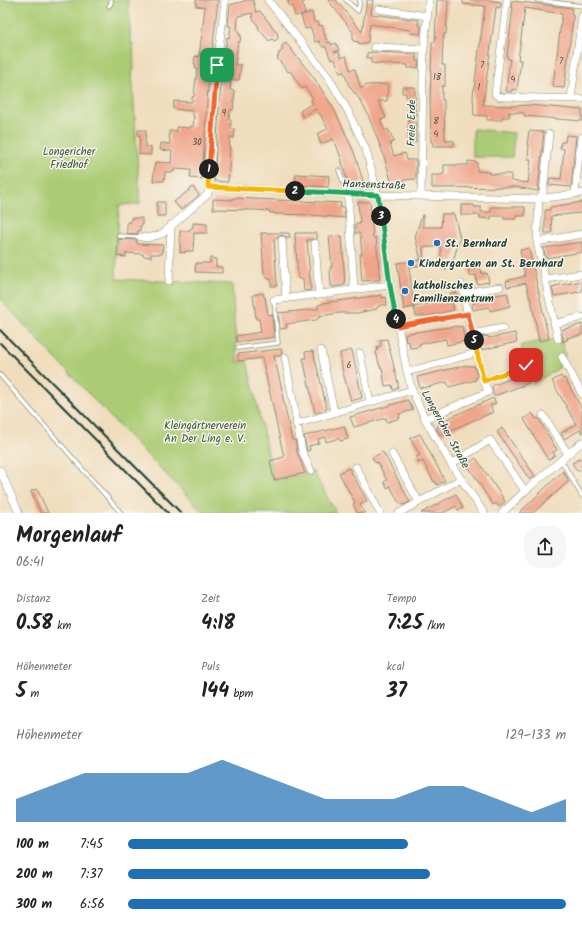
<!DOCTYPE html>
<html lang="de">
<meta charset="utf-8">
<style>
body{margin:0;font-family:Kalam,sans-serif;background:#f6f6f6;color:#222;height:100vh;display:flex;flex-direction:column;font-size:15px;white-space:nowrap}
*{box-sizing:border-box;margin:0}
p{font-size:13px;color:#767676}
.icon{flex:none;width:22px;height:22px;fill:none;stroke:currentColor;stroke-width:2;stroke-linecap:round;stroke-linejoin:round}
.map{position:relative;height:513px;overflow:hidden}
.panel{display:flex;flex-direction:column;background:#fff;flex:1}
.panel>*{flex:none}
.pin{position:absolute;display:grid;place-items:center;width:34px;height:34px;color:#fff;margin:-17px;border-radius:8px;box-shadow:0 2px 6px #0006}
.km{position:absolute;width:20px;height:20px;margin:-10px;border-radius:50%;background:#222;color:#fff;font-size:11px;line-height:20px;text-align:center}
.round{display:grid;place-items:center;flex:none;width:42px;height:42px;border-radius:16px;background:#f6f6f6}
.overview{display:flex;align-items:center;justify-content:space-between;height:68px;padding:0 16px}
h1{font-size:22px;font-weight:700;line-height:30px}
.metrics{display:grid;grid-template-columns:repeat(3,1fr);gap:6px;height:68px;padding:4px 16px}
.metrics div{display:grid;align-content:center}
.metrics b{font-size:20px;font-weight:700}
.metrics small{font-size:11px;font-weight:400}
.metrics p{font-size:11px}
.chart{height:112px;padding:8px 16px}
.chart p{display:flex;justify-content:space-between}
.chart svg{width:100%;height:72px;margin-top:4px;fill:#1f6fb2;opacity:.7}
ul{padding:0 16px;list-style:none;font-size:13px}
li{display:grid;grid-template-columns:64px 48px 1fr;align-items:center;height:30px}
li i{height:10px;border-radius:5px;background:#1f6fb2}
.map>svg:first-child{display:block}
</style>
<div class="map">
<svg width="582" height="513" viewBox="0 0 582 513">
<rect width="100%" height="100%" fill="#f7f3e8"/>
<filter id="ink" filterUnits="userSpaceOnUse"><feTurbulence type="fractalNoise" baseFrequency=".025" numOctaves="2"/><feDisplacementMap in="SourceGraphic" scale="8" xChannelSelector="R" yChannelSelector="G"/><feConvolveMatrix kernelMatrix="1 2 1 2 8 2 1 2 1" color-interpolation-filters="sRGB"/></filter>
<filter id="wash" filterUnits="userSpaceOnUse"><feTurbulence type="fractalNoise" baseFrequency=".012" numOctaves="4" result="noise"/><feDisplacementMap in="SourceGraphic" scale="16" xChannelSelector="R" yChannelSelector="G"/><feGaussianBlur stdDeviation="0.9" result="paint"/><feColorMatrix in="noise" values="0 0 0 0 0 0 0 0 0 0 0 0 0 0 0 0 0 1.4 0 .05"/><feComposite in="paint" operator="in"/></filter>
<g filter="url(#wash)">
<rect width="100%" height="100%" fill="#f0ddbd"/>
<path fill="#abcc74" stroke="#658454" d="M0 0H128L131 44H133L134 70 132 71 140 204 119 205 116 279 232 284 237 362 247 361 274 480 313 471 336 513H204L118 425 0 299Z
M473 129 514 133 512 157H473Z
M561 338 565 356 560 359 561 362 559 368 533 384 525 363 521 345Z"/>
<g id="blocks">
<path fill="#f0a48a" d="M196 0H218L208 88 202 179 190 178 191 170 174 169V172H165L164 181H153L155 162 171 163 172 151 160 150 161 143 170 144 169 131H177V127L190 128V126L193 127 194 116H193V111L173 109 174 101 192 102V97H194L197 69 195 68 196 64H194L195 56 199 57 205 7 196 6Z
M247 0H253L256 12 260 11 278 34 277 35 279 37 275 41 272 39 269 41 258 28 259 27 253 19 252 13 238 16 237 30 239 31V35H241L240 42H238L235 65H241L239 80H231L230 90 235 91 233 110H230L229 120H231V129H235L234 138 230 137 229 148H230L228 182 214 181 221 82 227 37 229 38 231 26H228L230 5Z
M288 0H305V2H302L305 14 295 16 292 5 289 6Z
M328 0H336L362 32 367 0H373L371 14 419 20 418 25 421 26 420 34 409 33 410 30 370 24 368 42 359 44V42L353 41V32Z
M437 0H448L446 34H444L443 42 442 65H445V86H442V100H444V104L445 140 454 141V146H433V142H431L430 100 432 42H435Z
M463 0H488L501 2 500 8 496 7 483 105 511 106 529 105 582 110V121L524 116V113L509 112V117H502V120H487V116L474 115 473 96 485 6 463 4Z
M512 1 572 8 571 15H573V19L564 88 553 87 562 14 525 8 518 60H521L517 90 512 89V92L506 91 510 59 507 58V55L513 7H511Z
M312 12 314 22H318L319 26 322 25 326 40 327 39 328 43 331 42V45L336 43 339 50 334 52H339L341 58 346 56 350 70 355 69 361 89 367 85 388 84 387 101H378L386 118 380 120 385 131 388 129 394 141 390 144 394 156 405 153 407 160H416V179L403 180 404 181 392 184 383 153 367 112 355 92 354 93 350 86H349L344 72 340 73 335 59 331 60 326 47H323L319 41 315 42 311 28 305 29 301 15Z
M286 43 314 78 334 109 354 152 363 181H361L364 189 351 188 349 184 348 185 341 158 336 144 335 145 333 139 321 144 317 134 328 129 320 114H319L316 109 303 117 300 111 313 103 311 100 313 98 305 87 302 89 290 71 288 72 277 58 278 57 279 53 284 49 281 47Z
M375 52 416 54V61H419L418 68H408V65L371 63V58H367V53Z
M402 87H415L416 142H409V97H406V93H402Z
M138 130H146L145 147H151V155L139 154 140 136H138Z
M529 131 544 132 538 191 515 187 432 188V175H442V174H444V165H468V161L477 162V171L489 172V174H511V181L528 183 531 159H528L529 145H527Z
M566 135 576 136 571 187 549 185 550 178 561 179 564 149 560 148 561 142H565Z
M296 174 329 176 328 187 295 185Z
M193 187 199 195 181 210 174 202Z
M233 198 341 203 340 207H344L345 218 312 215 275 214V213H270V211L254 210 213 209V199L233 200Z
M157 202H165V216H157Z
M358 202H370L373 238 376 237 380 280 362 281 360 254H362L360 233H355V224H360Z
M582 202V212L580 213 551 216 552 233H545V210H550V207Z
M461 205H474V207H481V212H491V207H525V216H516V219H504V216H491V219L480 218V215H461Z
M442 214H454L460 238 453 261H448L446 271 441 260V247H423L424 265 409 267 414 307 452 299 450 293 456 292 458 299 452 300 454 310 428 316H416L414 307 404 309 397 263 421 260 415 237 422 215H423V227H441Z
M131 218H142V226H140V231H138L137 234 127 233V222H131Z
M193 223 207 224V233H194L193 251H185V253L180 252V231H188L193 227Z
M261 233H289L290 237H286L281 235 277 238 274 239 277 286H271V279H268L264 272Z
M295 233H317V239L307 240 311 290 304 291 303 279 298 278Z
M342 236 345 285 333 287V286H331L330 267H332L329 237Z
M118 239 137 240V244L163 245 162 254H151V257L143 256V254L126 253V257L117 256Z
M582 242V252L546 258 543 248Z
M529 248 548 335 549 339 539 341 531 299H530L526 283 507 287 506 281 525 276 520 250Z
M210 258 216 259V267H222V273L195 272 196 263H210Z
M480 266 482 274 487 273 489 282 477 284 476 275 470 276 468 268Z
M582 281V291L580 292 554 296 552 288 556 287 555 286Z
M263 293 264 297H265L268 315 272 314 274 337 237 342 236 336 261 332 259 319H256L253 295Z
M507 293 510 306 490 311 489 307 473 310 472 304 475 303 474 299Z
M382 295V298L386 297 387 305H379L380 306 377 307V309L357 313H339L319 316V318L316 320 286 324 287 328 280 329 278 313 318 309V305L323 304V303Z
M582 324V335L567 338V340L562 342 563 338 561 330Z
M457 326V327L462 326 465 341 447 345 446 339 419 344V347L410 348 409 341 406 342 405 335 408 334V333Z
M515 333 517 342 481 350 478 341 482 340V337L488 336 489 338Z
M387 339 398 383V388L393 390 392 385 385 386 382 368 380 367 376 352 378 350 377 347 381 346 380 340Z
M281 349 282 353 280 356H274L283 394H282L292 440H295L297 452 305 473 274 480 270 461 284 457 262 358 238 361V354Z
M352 350 362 398 351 401 343 373 340 353Z
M313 351 327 409 315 413 303 358H306L305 352Z
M466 365V366H474L478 377 475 378 476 380 449 387 447 382 424 388V387L420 388 417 377Z
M526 373 529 383 494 396 492 387 494 385Z
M561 376 563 379 565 378 582 409V434L580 430 564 439 561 433 576 424 552 381Z
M493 398 496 403 490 406 493 412 440 435 436 428 439 426 438 423Z
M408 400 413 410 399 414 400 418 387 422 386 418 354 427 350 417Z
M532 413 536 419 538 418 557 450 553 452 555 455 548 460 524 419Z
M344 426 348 439 340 441 339 438 326 442 325 437 318 439 319 443 309 446 310 450 307 451 304 436Z
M502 428 535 476 530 480 497 432Z
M420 434 445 481 437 485 435 481 434 482 423 461 419 463 416 457 420 455 410 438Z
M383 452 410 502 403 505 398 501 390 486 387 488 384 482 387 480 377 462 376 463 372 458Z
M476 458 503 498 505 502 499 507 496 503 493 505 467 464Z
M582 458V470L577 471 572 463Z
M349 468 367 501 360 505 365 513H357L353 504 355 503 339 473Z
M563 471 569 481 533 513H519Z
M37 489 48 513H41L31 491Z
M456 494 463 508 458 510 456 506 443 513H421Z"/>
</g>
</g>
<g filter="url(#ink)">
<use href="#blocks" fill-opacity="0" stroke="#888d78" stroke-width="1"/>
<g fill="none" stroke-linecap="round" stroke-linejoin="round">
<g stroke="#888d78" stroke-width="5">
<path id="service" d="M346 0 358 11 360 0
M537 0 582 6
M109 6 111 3V0
M339 170 345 188V193
M118 236 141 237
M238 348 278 343 274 300
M0 375 121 513
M561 460 582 496"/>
</g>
<g stroke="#888d78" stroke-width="8">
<path id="minor" d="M268 0 329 78 348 111 366 150 378 195 390 285 407 372 412 390 425 419 451 464 484 513
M507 0 495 94 500 97 582 99
M378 9 428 16
M374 47 424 49
M571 98 582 16
M549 134 543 193 539 199 537 242 558 339
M208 187 378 195 539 199 582 193
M348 194 354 289
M575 194 581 137
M421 196 423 77 424 49 429 0
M141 237 148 238 162 234 208 194 217 65 225 0
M282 240 286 299
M537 242 582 234
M315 243 319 294
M545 279 582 274
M169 281 171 225
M461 284 464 293
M274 300 390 285
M467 314 472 334
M554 324 582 317
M397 326 467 314 464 293 500 287
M321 350 334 412
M360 353 370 402
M476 353 484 381
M285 357 302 451 311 471
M562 357 582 394
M407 372 476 353 472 334 503 328
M543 415 568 454
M425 419 488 392 484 381 526 365
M296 424 412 390
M392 454 419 502
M451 464 490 440 525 491
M356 467 380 513
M0 470 19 513
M399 513 461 479
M502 513 525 491 582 442"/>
</g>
<use href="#service" stroke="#fff" stroke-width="3.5"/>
<use href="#minor" stroke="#fff" stroke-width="7"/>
<path stroke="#1f3d34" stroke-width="2" d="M0 330 181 513
M0 343 168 513"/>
</g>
</g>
<g fill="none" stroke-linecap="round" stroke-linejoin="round" filter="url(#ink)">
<g stroke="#fff" stroke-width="8">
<path id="split-1" d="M209 169 217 65"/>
</g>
<g stroke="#fff" stroke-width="8">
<path id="split-2" d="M209 169 208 187 295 191"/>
</g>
<g stroke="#fff" stroke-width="8">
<path id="split-3" d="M295 191 378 195 381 216"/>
</g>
<g stroke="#fff" stroke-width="8">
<path id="split-4" d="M381 216 390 285 396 319"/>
</g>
<g stroke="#fff" stroke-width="8">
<path id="split-5" d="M396 319 397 326 468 314 474 340"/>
</g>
<g stroke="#fff" stroke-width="8">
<path id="split-6" d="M474 340 484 381 526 365"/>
</g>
<use href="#split-1" stroke="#f0652b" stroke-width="5"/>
<use href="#split-2" stroke="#f5b400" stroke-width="5"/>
<use href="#split-3" stroke="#22a559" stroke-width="5"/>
<use href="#split-4" stroke="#22a559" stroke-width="5"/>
<use href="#split-5" stroke="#f0652b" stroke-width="5"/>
<use href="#split-6" stroke="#f5b400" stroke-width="5"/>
</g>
<g fill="#1f6fb2" stroke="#f7f3e8" stroke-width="1.5">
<circle cx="437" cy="243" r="4"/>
<circle cx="411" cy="263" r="4"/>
<circle cx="405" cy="291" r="4"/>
</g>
<g text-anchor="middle" stroke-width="3" stroke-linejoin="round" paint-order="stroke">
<g font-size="9" fill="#53574a">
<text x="561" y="64">7</text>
<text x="482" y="68">7</text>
<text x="437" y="80">18</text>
<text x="513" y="82">4</text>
<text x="479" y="90">1</text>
<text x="224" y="116">9</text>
<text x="436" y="124">8</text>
<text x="436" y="137">4</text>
<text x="197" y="145">30</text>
<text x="349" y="368">6</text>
</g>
<g font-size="11" fill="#1f3d34" stroke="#f7f3e8">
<text transform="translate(411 123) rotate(-89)" y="4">Freie Erde</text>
<text transform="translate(374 184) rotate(2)" y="4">Hansenstraße</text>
<text transform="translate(446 429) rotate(61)" y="4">Longericher Straße</text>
</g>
<g font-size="11" fill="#3b5a41" stroke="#f7f3e8">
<text x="69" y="155">Longericher<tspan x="69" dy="13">Friedhof</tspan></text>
<text x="205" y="429">Kleingärtnerverein<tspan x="205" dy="13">An Der Ling e. V.</tspan></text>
</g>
<g font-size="11" font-weight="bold" fill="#1f3d34" stroke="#f7f3e8" text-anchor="start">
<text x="445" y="247">St. Bernhard</text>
<text x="419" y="267">Kindergarten an St. Bernhard</text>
<text x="413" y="289">katholisches<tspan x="413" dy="13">Familienzentrum</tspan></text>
</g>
</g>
</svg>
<div class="pin" style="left:217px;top:65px;background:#1e9e55"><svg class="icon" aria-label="arrive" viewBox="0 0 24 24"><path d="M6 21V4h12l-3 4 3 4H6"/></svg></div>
<div class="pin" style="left:526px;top:365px;background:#d93025"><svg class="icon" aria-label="check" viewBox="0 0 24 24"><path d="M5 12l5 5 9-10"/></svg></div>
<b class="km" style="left:209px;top:169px">1</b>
<b class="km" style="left:295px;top:191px">2</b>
<b class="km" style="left:381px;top:216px">3</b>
<b class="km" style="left:396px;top:319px">4</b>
<b class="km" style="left:474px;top:340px">5</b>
</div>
<section class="panel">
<div class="overview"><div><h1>Morgenlauf</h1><p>06:41</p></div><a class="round"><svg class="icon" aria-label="share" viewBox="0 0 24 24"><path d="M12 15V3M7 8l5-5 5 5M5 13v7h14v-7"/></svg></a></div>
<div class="metrics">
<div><p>Distanz</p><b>0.58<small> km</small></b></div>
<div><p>Zeit</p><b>4:18</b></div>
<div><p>Tempo</p><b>7:25<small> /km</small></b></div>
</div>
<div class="metrics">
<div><p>Höhenmeter</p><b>5<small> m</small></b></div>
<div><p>Puls</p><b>144<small> bpm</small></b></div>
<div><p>kcal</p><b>37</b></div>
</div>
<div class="chart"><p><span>Höhenmeter</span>129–133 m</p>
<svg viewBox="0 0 160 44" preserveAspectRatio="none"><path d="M0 44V30L10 22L20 14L30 14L40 14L50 14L60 6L70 14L80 22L90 30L100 30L110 30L120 22L130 22L140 30L150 38L160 30V44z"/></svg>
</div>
<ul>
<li><b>100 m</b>7:45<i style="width:64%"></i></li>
<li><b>200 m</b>7:37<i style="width:69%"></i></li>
<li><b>300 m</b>6:56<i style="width:100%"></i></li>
</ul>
</section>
